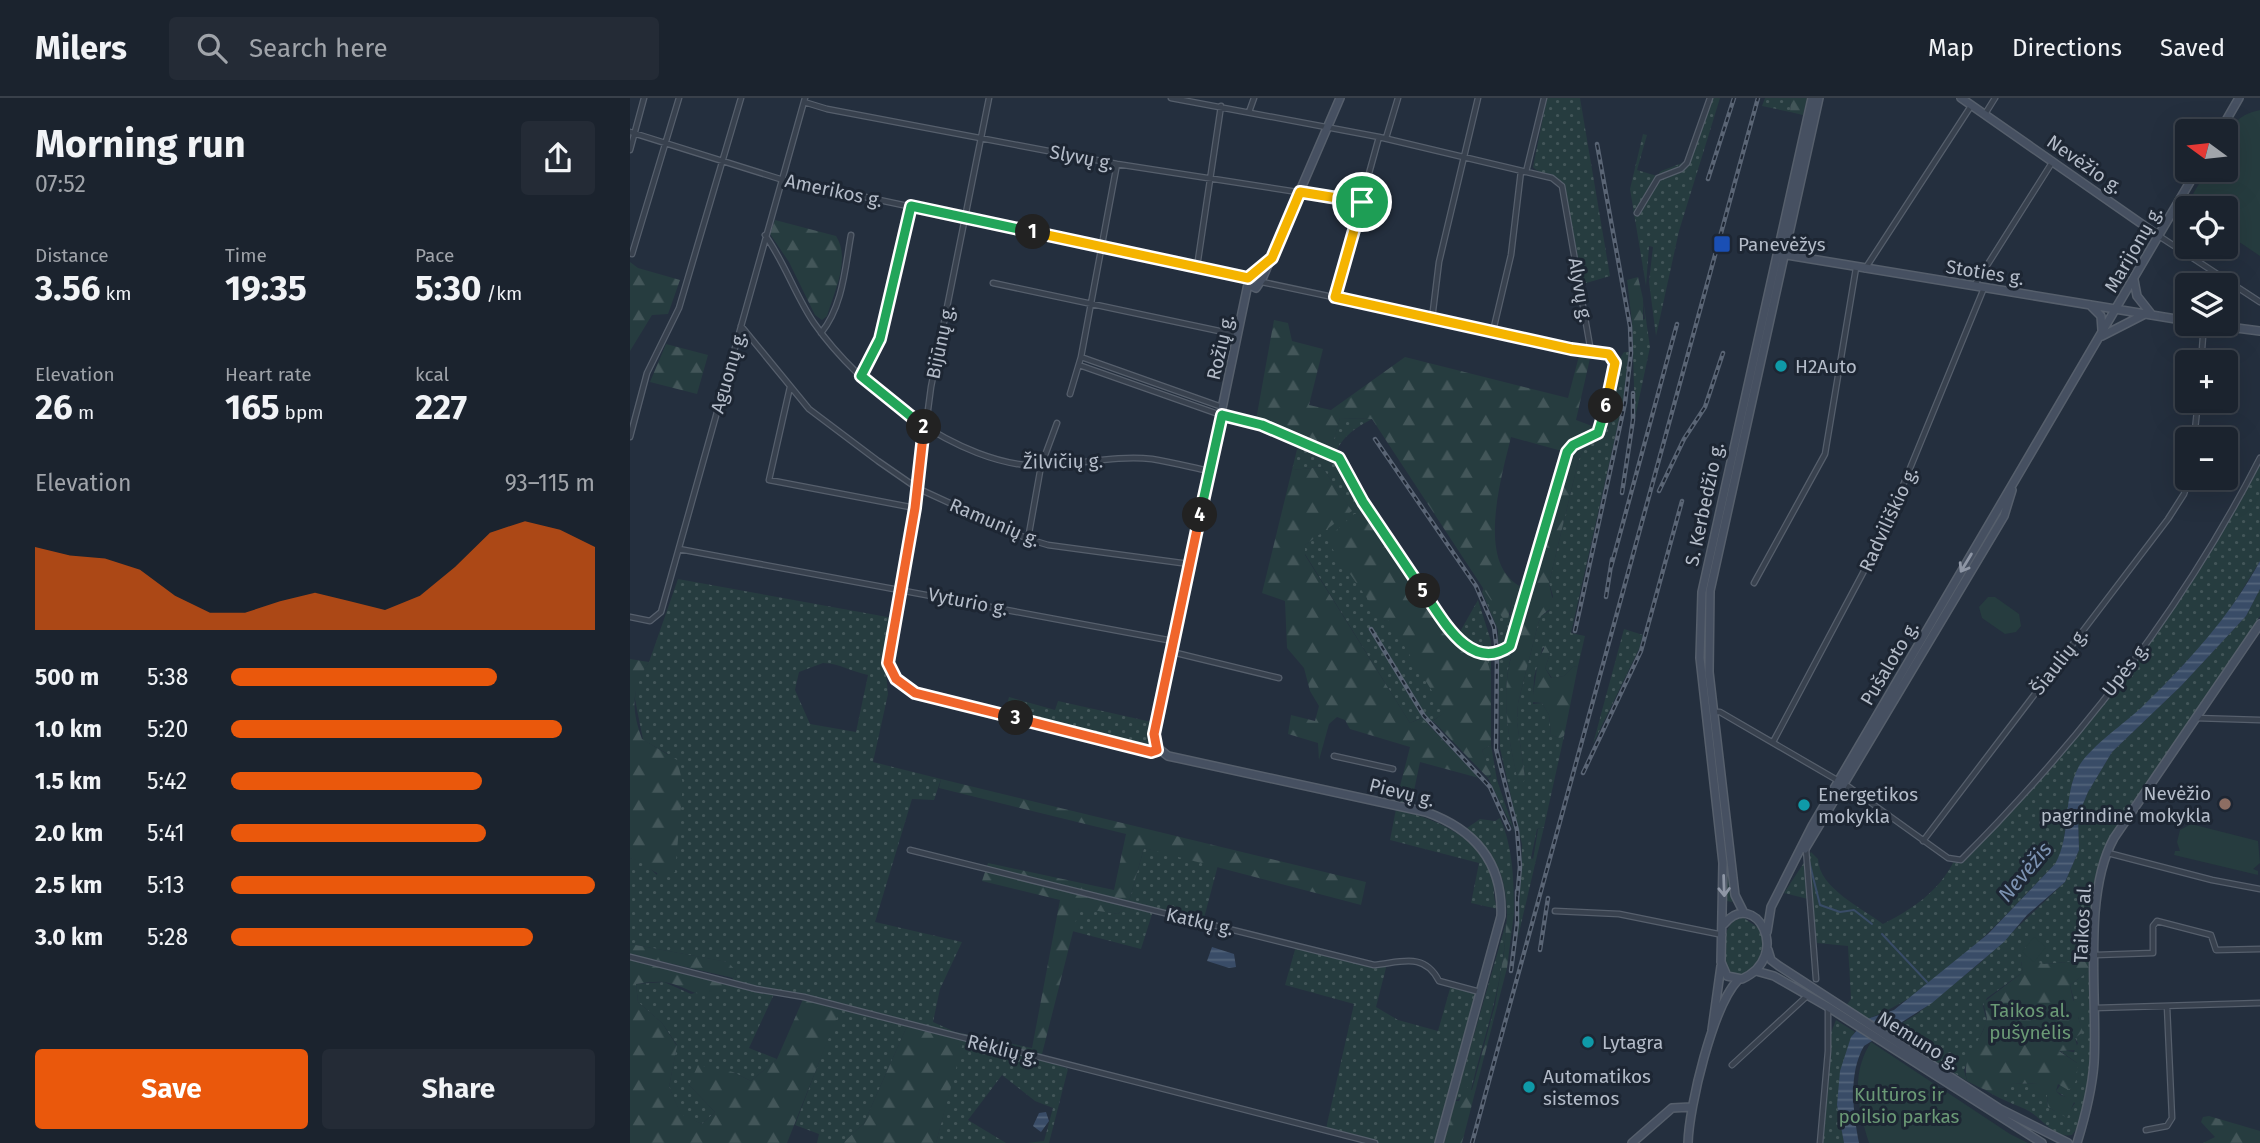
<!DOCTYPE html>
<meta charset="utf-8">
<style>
body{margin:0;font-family:"Fira Sans",sans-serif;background:#242b36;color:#f1f3f6;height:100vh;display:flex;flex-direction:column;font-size:26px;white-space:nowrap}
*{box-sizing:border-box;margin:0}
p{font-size:23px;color:#a0a4aa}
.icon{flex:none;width:38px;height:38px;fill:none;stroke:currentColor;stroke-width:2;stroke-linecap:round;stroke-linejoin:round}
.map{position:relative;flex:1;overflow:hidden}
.details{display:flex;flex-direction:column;background:#1b232e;width:630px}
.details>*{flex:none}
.needle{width:46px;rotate:285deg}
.tools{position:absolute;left:1545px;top:21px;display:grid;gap:14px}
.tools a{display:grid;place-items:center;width:63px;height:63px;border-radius:7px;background:#1b232e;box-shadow:0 7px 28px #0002,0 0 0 2px #39404a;font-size:35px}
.pin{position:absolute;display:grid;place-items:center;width:60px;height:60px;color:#fff;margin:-30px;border:4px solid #fff;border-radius:50%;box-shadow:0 2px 7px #0007}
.km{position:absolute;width:35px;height:35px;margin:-18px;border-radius:50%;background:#222;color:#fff;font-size:19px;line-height:35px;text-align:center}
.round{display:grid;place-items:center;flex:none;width:74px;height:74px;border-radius:7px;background:#242b36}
.overview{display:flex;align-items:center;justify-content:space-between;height:119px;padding:0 35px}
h1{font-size:38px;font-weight:700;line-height:52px}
.figures{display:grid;grid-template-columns:repeat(3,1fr);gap:10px;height:119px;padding:7px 35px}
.figures div{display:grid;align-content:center}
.figures b{font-size:35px;font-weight:700}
.figures small{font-size:19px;font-weight:400}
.figures p{font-size:19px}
.chart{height:196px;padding:14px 35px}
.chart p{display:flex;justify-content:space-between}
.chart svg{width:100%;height:126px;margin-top:7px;fill:#ea580c;opacity:.7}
.button{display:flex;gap:14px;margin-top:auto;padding:14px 35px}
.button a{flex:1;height:80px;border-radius:7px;background:#ea580c;color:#fff;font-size:28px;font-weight:700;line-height:80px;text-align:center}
.button a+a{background:#242b36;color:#f1f3f6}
ul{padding:0 35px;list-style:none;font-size:23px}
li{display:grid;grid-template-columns:112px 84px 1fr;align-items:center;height:52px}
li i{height:18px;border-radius:9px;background:#ea580c}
header{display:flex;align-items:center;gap:42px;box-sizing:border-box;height:98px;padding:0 35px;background:#1b232e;border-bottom:2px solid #39404a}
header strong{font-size:33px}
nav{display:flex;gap:38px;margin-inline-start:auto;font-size:24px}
.search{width:490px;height:63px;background:#242b36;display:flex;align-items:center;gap:18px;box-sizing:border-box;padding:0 24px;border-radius:7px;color:#a0a4aa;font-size:26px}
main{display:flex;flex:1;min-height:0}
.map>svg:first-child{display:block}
</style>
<header>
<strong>Milers</strong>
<div class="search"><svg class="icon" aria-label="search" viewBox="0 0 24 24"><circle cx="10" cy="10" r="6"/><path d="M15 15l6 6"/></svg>Search here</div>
<nav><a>Map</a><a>Directions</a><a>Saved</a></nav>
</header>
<main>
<section class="details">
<div class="overview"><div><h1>Morning run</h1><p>07:52</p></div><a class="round"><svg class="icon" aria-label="share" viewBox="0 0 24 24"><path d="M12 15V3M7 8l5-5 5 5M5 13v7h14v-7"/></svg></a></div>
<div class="figures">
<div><p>Distance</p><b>3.56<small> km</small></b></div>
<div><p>Time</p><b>19:35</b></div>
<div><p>Pace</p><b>5:30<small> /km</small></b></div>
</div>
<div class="figures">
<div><p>Elevation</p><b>26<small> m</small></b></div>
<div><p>Heart rate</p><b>165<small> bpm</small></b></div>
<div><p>kcal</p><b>227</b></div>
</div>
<div class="chart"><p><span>Elevation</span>93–115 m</p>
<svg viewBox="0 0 160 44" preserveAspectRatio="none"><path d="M0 44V15L10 18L20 19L30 23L40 32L50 38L60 38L70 34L80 31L90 34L100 37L110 32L120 22L130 10L140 6L150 9L160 15V44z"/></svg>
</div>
<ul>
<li><b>500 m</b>5:38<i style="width:73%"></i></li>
<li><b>1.0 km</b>5:20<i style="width:91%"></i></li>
<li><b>1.5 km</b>5:42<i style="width:69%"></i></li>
<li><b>2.0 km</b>5:41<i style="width:70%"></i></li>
<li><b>2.5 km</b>5:13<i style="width:100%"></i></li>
<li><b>3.0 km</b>5:28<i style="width:83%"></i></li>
</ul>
<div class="button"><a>Save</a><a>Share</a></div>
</section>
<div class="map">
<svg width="1630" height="1045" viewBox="0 0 1630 1045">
<defs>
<pattern id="grass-dots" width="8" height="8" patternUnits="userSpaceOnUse" patternTransform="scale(1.75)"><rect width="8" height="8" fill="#263c3f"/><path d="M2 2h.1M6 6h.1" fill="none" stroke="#435659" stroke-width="1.8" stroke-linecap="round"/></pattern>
<pattern id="forest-firs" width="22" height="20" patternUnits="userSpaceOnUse" patternTransform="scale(1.75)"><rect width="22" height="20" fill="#263c3f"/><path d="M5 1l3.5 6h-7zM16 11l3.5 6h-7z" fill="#435659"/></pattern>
<pattern id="water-rules" width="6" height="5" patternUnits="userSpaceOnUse" patternTransform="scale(1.75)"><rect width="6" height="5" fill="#394c67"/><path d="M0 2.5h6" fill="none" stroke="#53647b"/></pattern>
</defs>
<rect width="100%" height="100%" fill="#242f3e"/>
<path fill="url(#grass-dots)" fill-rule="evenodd" d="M917 0H950L980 178 953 186 934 88C927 74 912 79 903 69Z
M1082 0H1090L1049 133 1026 238 1019 184 1023 149 1019 148 1016 188 1000 91 1013 36 1017 37 1007 72 1027 78 1031 73 1055 64Z
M1135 0H1161L1160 14 1132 8Z
M1013 201 1020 249 1005 320 1002 224 1015 221Z
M994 254H999L993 304 941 535 955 538 948 568 943 569 934 578 922 580 915 570 920 556 913 549 904 579 903 606 912 605 919 617 921 637 930 640 934 638 914 729 907 731 901 760 906 762 888 839 892 747 870 650 868 532 852 494 854 489 874 521 880 517 882 500 900 501C895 518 889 535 883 552 869 594 879 645 889 686L895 680 887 624 888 605 908 526 911 518 919 513 923 498 919 485 948 364 962 328 973 330 987 265Z
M710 320 742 321C725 330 708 341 704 361L716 375 736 416H724L754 523 758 521 816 614 796 627 791 620 780 625 675 456V447L721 412 692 369 662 372 670 339 701 351Z
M1630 360V463L1590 528 1442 685 1432 754 1425 766C1374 818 1306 897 1237 921L1216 908 1221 901 1218 848 1187 845 1182 802 1154 795 1181 754 1188 761C1189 790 1232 810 1253 826 1284 810 1308 794 1324 763L1332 762 1397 696 1547 506Z
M48 481 263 520 255 564 258 596 243 664 311 681 304 702 282 701 245 824 332 844 310 891 303 924 325 934 324 938 278 926 234 1025 213 1045H187L189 1036 165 1027 210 909 145 894 119 950 147 961 121 983 103 974 59 987 85 1014 72 1026 51 1017 39 989 47 947 32 925 8 904 6 886 34 884 61 896 101 885 106 873 97 864 0 846V760L12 763 27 777 38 656 13 642 5 601 6 584 19 564ZM193 565C209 565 222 574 238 577L226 634 180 626 165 592 169 574Z
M1630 491V518L1482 736C1446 805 1466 890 1460 965 1458 987 1453 1008 1448 1029L1442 1037C1423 1041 1411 1018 1395 1011 1381 1005 1368 1000 1355 992L1370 993 1382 986 1408 985 1417 997 1418 1009 1425 1013 1441 1011 1445 1005 1426 993 1447 965 1429 952 1444 954 1448 945 1445 940 1452 934 1440 887 1460 872V862L1414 866 1391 864 1393 874 1357 900 1353 908 1357 924 1334 972 1337 983 1258 934 1287 916 1350 865 1435 784 1449 752 1448 718 1458 694 1482 654 1551 588 1616 518Z
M848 502 861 543V576L856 562 823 546Z
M994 531 1013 537 1009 551 963 646Z
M379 599 425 612 428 603 526 625 523 641 538 658 373 621Z
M861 647 867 682 885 735 858 680 861 679 852 652Z
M1086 679 1103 804 1097 803Z
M766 711C804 721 843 735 861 774 866 786 861 799 868 811L841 805 849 765 760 742Z
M870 720C883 749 884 783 884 815L877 817C876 776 867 759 837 730L850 721 865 723Z
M514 750 588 767 573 824 523 813 511 851 442 833 449 809 488 816 498 807Z
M1114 820 1130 831C1137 850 1128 871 1109 877L1099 875C1092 858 1090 821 1114 820Z
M876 825C875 882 854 937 841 992L825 1003Z
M666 848 744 867 757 866 746 909 768 922 808 933 821 887 846 893 806 1045H735L695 1035 724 906 655 887Z
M1206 922 1225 934 1221 939 1207 1007 1214 1045H1192L1200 937Z
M333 941 411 960 438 971 419 1045H397L414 1043 423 1010 405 1003 372 977 338 1022 376 1045H306Z"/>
<path fill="url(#forest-firs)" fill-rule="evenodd" d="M1161 0H1177L1173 17 1160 14Z
M145 122 206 138C221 161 204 194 197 218L192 222 185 217 159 164 140 136Z
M0 164 8 170 50 182 38 216 22 217 0 253Z
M1008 179 1013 201V224H1002L997 182Z
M644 222 658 225 662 243 693 251 679 307 701 312 775 259 938 300 950 254 961 256 946 322 962 328 948 364 919 485 924 508 911 518 908 526 888 605 887 624 895 680 892 687H889C879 645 869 595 883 553 889 535 895 518 900 501L882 500 878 522H874L742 321 710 320 701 352 626 322ZM881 339 939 355 900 492C842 477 871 381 881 339Z
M36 246 78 257 67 296 20 284Z
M692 369 722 413 675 447V457L780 625 792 620 849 680 790 664 781 707 766 704 780 649 720 631 715 622 707 619 699 626 689 662 688 645 658 636 661 617 685 623 689 608 680 593 674 570 657 550 655 503 632 495 662 372Z
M724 416H736L823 546 857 562 861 576V647L852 652 861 676 858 680 803 623 815 614 758 522 753 523 699 446V439Z
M916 547 920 556 915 570 921 580 934 578 943 569 948 568 934 638 930 640 921 637 919 617 912 605 902 604 908 562Z
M0 561 19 564C1 591 1 611 12 641L47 662 53 686 45 774C24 783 20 765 0 760Z
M311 681 736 784 731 807 514 750 498 807 488 816 449 810 411 960 334 941 306 1045H213L234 1025 278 926 324 938 325 934 402 950 430 802 352 783 358 765 484 792 496 736 309 690Z
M914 729 906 762H903L908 731Z
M884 815 877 870 832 1045H814L825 1003H829L835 988 842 992 865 907 874 855 877 817Z
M0 846 98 864 106 873 103 880 0 856Z
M0 860 101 885C66 908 65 889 34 884 26 883 14 885 6 886L8 904 32 925 47 948 39 989 51 1016 72 1026 85 1014 59 987 68 967 103 974 121 983 147 961 174 899 211 909 157 1045H0Z
M1398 861 1414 866 1461 862 1460 872 1440 887 1443 902 1451 910 1448 919 1453 934 1445 940 1448 952 1429 953 1447 965C1447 976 1449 985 1438 992L1428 986 1426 993 1430 997 1445 1002 1437 1020 1418 1009 1417 997 1408 996V985L1382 986C1370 1002 1351 990 1337 983 1331 958 1350 946 1356 925 1359 917 1353 911 1354 904L1393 874 1391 863Z
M1579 1018 1630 1033V1045H1573L1585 1039 1571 1024 1573 1019Z"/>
<path fill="#263c3f" d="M1630 12V158L1596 135V110L1556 108 1577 72H1596C1596 42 1596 19 1630 12Z
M1358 499H1365L1389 516 1391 528 1386 534 1375 536 1352 520 1349 509Z
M1561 726 1628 743 1630 765 1623 771 1628 773V777L1544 757 1545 753H1550L1547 744 1550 732Z
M1404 839 1416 849 1404 864 1392 854Z
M1241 944 1380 1036 1398 1045H1239C1228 1010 1220 977 1241 944Z"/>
<path fill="url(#water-rules)" d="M1630 463V491L1616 518 1551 588 1482 654 1458 694 1448 718 1449 752 1435 784 1397 817 1374 844 1302 905 1234 948C1218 976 1223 1014 1229 1045H1214L1207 1007 1210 973 1221 939 1237 921 1264 912 1358 836 1425 766C1442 737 1432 699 1449 668 1460 649 1495 625 1512 609 1558 564 1599 520 1630 463Z
M582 849 604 856 606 869 599 870 577 863Z
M416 1014 419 1023 411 1034 403 1028 409 1015Z"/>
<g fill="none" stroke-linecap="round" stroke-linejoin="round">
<path stroke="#394c67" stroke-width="2" d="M1179 763 1190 807 1210 814 1224 812 1242 826
M1252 836 1297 884"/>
<g stroke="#565f6c" stroke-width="7">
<path id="street" d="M359 0 301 289 285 410 258 565 266 581 285 595 521 654 527 652
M174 4 197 11 487 66 732 104
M619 14 624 0
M1355 16 1365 0
M0 34 150 81 618 180
M756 40 768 0
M0 52 14 0
M896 74 914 0
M1007 115 1028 80 1051 71 1057 65 1080 0
M135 137C155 165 165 197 184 225 229 290 329 368 411 368 448 367 485 357 522 361 541 364 560 369 579 373
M1529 138 1630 204
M2 156 49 0
M567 169 591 8
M1235 171 1341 8
M632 184 961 254
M363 185 608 237
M1344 188 1423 63
M705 199 749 39
M802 221 809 164 848 0
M111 228 179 311 248 363 287 390 398 441 418 447 559 466
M863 233 881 157 891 73
M191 235C213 208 215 170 221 137
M451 259 592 309
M1571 264 1574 226
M449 267 591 317 632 327 709 360 733 404 829 543C844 556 871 561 884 542L937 354 943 347 968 335 985 265 979 256 961 254 932 88 922 80 749 39 541 0
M231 278 250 241 280 108
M160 289 139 382 285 410
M440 296 451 259 487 66
M0 339 17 275 49 210 111 0
M1564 341 1568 303
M398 441 411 368 427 325
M49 451 543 543
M1124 485 1195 356 1226 170
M0 519 20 523 31 514 175 0
M542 554 649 580
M1084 614H1090L1219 689 1318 760 1331 762C1449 644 1554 509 1630 360
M1565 620 1630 622
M1143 644 1251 441 1354 190
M704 658 763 671
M1293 743 1538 421 1554 396 1559 380
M1176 751 1186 881
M280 752 744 867C769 865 794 853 809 883L850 894
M1478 755 1582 782 1630 791
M925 813 989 816 1093 837
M1466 857 1523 855V828L1527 823 1581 837 1586 852 1630 851
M0 859 126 891 174 899 745 1045
M1465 910 1630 905
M1102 967 1177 898
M1516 1032 1537 1028 1542 1020 1537 908
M1190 1045 1198 953V909"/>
</g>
<g stroke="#565f6c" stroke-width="10">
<path id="secondary" d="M1331 0 1529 138
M1590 33 1609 0
M1151 156 1558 223
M624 175 632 181 626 190 618 186 619 178 642 161
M632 181 710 0
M1504 182 1507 198 1522 217
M618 186 524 636V647L538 658 796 714C846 732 873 765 871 818L809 1045
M1460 207 1471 218 1472 232
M1576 226 1630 233
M1472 238 1515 216
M1175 751 1374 418 1382 392
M1114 815 1105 797 1079 574 1080 493 1189 0
M1094 826C1125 789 1163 858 1112 881L1097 878 1091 864 1093 765 1070 560 1072 494 1182 0
M1137 834 1141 809 1182 728 1567 72
M1138 852 1141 862 1149 868 1370 1011 1438 1045
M1126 873 1144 878 1198 909 1412 1045
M1082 932 1091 868
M1002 1045 1042 1010 1061 1009
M1058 1045C1059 1008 1083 908 1108 882
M1447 1045C1455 1019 1462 992 1464 965 1468 900 1452 797 1484 740L1630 526"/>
</g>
<use href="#street" stroke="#38414e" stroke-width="4.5"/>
<use href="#secondary" stroke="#465061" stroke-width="7"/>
<g stroke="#5a6575" stroke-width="4.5">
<path id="rail" d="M1078 81 1104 0
M745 341 846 488 864 529 867 553 866 651 887 732 890 769 887 801
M1029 393 1054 341 1075 309 1093 255
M992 395 1003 322V295
M981 469 1047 226
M976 499 982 461
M741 531 794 618 860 689 879 731
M945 533 995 305 1001 255 1000 228 967 46
M953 675 1011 553 1052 403
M910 852 918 800
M881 873 887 825V793
M842 1045 1128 0"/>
</g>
<use href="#rail" stroke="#1d2633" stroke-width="2" stroke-dasharray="5" stroke-linecap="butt"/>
</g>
<defs><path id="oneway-shaft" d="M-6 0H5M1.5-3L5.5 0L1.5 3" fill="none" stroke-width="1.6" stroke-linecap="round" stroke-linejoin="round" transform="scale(1.75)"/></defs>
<g stroke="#8e96a5">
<use href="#oneway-shaft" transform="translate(1336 465) rotate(121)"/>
<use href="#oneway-shaft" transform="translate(1094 788) rotate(88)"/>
</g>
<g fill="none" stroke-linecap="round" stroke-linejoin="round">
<g stroke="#fff" stroke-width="14">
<path id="split-1" d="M403 134 618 180 642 160 670 94 732 104"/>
</g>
<g stroke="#fff" stroke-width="14">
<path id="split-2" d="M294 329 231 278 250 241 281 108 403 134"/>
</g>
<g stroke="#fff" stroke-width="14">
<path id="split-3" d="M294 329 285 410 258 565 266 581 285 595 386 620"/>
</g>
<g stroke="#fff" stroke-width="14">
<path id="split-4" d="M386 620 521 654 527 652 524 636 570 417"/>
</g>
<g stroke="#fff" stroke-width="14">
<path id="split-5" d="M570 417 592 317 632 327 709 360 733 404 793 493"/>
</g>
<g stroke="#fff" stroke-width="14">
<path id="split-6" d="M793 493C812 520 840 576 880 548L937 354 943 347 968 335 976 308"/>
</g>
<g stroke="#fff" stroke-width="14">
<path id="split-7" d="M732 104 705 199 941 251 979 256 985 265 976 308"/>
</g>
<use href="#split-1" stroke="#f5b400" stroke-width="9"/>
<use href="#split-2" stroke="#22a559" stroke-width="9"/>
<use href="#split-3" stroke="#f0652b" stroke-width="9"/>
<use href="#split-4" stroke="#f0652b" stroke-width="9"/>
<use href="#split-5" stroke="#22a559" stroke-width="9"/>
<use href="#split-6" stroke="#22a559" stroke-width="9"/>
<use href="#split-7" stroke="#f5b400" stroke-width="9"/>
</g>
<rect fill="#1a4fb4" stroke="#1d2633" stroke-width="2.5" x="1083" y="137" width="18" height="18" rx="3.5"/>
<g fill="#0f9aa8" stroke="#1d2633" stroke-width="2.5">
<circle cx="1151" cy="268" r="7"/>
<circle cx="1174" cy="707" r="7"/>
<circle cx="958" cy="944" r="7"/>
<circle cx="899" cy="989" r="7"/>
</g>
<circle fill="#8d6e63" stroke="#1d2633" stroke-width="2.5" cx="1595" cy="706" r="7"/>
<g text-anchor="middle" stroke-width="6" stroke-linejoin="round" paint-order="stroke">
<g font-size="19" fill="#b4bcc9" stroke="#1d2633">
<text transform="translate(452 59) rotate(11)" y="7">Slyvų g.</text>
<text transform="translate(1455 66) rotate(35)" y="7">Nevėžio g.</text>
<text transform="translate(204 92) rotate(12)" y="7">Amerikos g.</text>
<text transform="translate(1503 151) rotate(-60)" y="7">Marijonų g.</text>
<text transform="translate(1355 174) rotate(9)" y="7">Stoties g.</text>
<text transform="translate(951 192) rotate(80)" y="7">Alyvų g.</text>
<text transform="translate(310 244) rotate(-78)" y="7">Bijūnų g.</text>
<text transform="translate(590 249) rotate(-77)" y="7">Rožių g.</text>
<text transform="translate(98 274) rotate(-74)" y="7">Aguonų g.</text>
<text transform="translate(433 363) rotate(-1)" y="7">Žilvičių g.</text>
<text transform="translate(1074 406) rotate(-78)" y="7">S. Kerbedžio g.</text>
<text transform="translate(1258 421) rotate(-65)" y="7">Radviliškio g.</text>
<text transform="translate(365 424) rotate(23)" y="7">Ramunių g.</text>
<text transform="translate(338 503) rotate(11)" y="7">Vyturio g.</text>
<text transform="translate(1429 563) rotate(-52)" y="7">Šiaulių g.</text>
<text transform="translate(1259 565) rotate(-59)" y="7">Pušaloto g.</text>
<text transform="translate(1495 571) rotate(-52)" y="7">Upės g.</text>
<text transform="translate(772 694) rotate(14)" y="7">Pievų g.</text>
<text transform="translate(570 823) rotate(13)" y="7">Katkų g.</text>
<text transform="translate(1452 825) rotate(-87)" y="7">Taikos al.</text>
<text transform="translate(1289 942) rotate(32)" y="7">Nemuno g.</text>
<text transform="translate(373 951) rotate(14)" y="7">Rėklių g.</text>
</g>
<g font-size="19" fill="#b4bcc9" stroke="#1d2633" text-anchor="start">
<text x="1108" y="153">Panevėžys</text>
<text x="1165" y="275">H2Auto</text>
<text x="1581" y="702" text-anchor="end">Nevėžio<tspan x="1581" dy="22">pagrindinė mokykla</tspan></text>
<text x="1188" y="703">Energetikos<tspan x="1188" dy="22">mokykla</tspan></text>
<text x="972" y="951">Lytagra</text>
<text x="913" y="985">Automatikos<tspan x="913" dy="22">sistemos</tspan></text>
</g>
<g font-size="19" fill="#6b9a76" stroke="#1d2633">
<text x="1400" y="919">Taikos al.<tspan x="1400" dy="22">pušynėlis</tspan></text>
<text x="1269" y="1003">Kultūros ir<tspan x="1269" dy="22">poilsio parkas</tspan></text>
</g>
<g font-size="21" font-style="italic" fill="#7c92b1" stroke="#1d2633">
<text transform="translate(1395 774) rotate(-50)" y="7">Nevėžis</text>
</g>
</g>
</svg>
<div class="tools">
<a><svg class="needle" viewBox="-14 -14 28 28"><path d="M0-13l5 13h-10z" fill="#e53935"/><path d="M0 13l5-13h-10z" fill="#a0a4aa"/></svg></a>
<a><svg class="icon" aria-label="locate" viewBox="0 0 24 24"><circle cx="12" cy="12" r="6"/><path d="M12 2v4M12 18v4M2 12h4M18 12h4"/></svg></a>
<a><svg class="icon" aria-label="layers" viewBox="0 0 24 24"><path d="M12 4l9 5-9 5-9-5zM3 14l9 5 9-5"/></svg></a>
<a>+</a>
<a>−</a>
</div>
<div class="pin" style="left:732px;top:104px;background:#1e9e55"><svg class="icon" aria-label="arrive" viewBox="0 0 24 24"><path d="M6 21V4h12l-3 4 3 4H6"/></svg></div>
<b class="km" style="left:403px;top:134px">1</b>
<b class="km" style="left:294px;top:329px">2</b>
<b class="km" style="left:386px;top:620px">3</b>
<b class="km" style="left:570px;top:417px">4</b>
<b class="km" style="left:793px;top:493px">5</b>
<b class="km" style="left:976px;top:308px">6</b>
</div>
</main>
